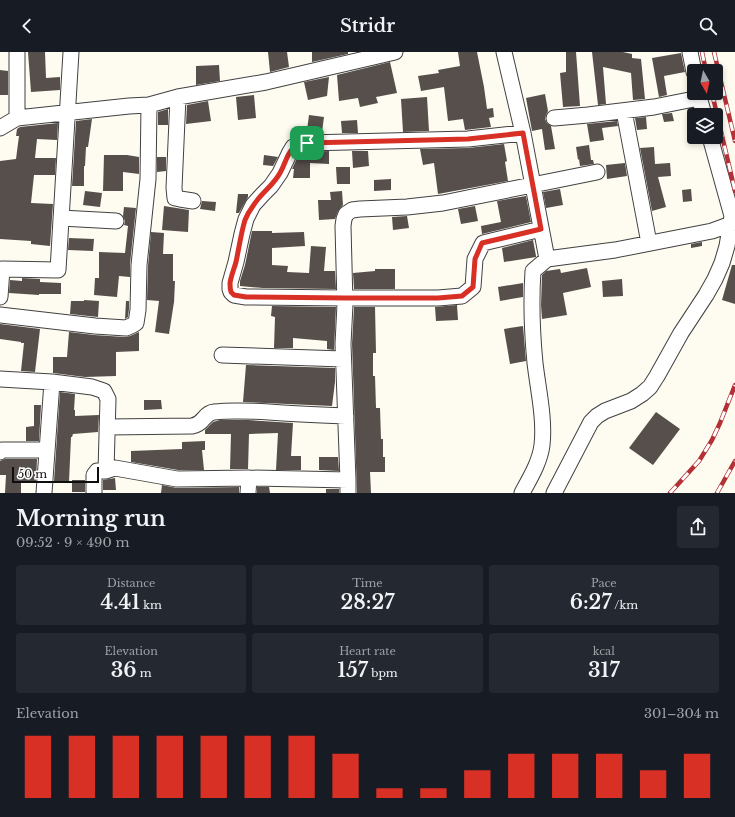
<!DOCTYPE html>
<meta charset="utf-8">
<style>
body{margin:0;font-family:"Libre Baskerville",serif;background:#242831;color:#f1f3f6;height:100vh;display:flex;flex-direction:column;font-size:15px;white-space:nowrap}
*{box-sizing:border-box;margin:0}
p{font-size:13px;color:#9ea1a6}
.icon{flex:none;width:22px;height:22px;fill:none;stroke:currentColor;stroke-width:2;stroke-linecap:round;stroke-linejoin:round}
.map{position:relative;height:441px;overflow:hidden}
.sheet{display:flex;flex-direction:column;background:#171b24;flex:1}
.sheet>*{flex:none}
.needle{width:26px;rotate:171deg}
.tools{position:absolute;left:687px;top:12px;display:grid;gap:8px}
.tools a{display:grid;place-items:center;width:36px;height:36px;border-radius:4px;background:#171b24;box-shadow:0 2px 6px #0003;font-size:20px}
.scale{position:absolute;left:12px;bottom:10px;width:87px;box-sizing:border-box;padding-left:4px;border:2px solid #0e0e0e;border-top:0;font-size:11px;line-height:14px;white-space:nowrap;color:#0e0e0e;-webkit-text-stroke:3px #fff;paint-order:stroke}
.pin{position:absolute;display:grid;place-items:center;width:34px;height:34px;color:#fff;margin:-17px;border-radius:8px;box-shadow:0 2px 6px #0006}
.round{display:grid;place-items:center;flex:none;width:42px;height:42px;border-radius:4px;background:#242831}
.summary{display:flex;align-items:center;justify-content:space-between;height:68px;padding:0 16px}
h1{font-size:22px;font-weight:600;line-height:30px}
.metrics{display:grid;grid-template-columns:repeat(3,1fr);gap:6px;height:68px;padding:4px 16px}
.metrics div{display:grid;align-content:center;border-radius:4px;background:#242831;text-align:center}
.metrics b{font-size:20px;font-weight:600}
.metrics small{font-size:11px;font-weight:400}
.metrics p{font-size:11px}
.chart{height:112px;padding:8px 16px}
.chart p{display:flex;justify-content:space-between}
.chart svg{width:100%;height:72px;margin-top:4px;stroke:#d93025;stroke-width:6}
header{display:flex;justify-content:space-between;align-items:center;height:52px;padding:0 16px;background:#171b24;font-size:18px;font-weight:600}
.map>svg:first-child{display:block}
</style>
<header><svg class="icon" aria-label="back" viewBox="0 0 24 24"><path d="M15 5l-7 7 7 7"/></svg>Stridr<svg class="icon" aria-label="search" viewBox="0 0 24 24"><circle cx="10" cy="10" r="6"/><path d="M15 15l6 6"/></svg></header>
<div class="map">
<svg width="735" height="441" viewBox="0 0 735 441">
<rect width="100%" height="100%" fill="#fefbf0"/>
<path fill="#564f4b" d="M28 0H45L46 26 60 25V38L31 40Z
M268 0H287L289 15 270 20Z
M312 0H348V2L312 10Z
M458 0H477L484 35 487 57 493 56 494 65 489 66 491 75 465 78 463 67 448 69 444 35 421 39 418 24 439 21 438 18 460 14Z
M566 0H576L580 54 563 55 560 21 566 20Z
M592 0H623L632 2V6L641 7 645 47 633 48 631 21 603 15 606 52 598 53Z
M681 1 685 20 664 24 667 43 659 45 652 6Z
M390 10 397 41 376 45 378 51 360 55 358 46 339 49 337 23Z
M219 13 220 29 196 33V14Z
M0 18 8 19V43H0Z
M329 25 327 44 308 48 304 30Z
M545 42 548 59 546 63 545 67 547 71 551 74 555 97 545 98 542 77 532 79 526 46Z
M254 43 256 66 238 68 236 45Z
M427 45 429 79 403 80 401 47Z
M208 49 211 69 186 72 187 53Z
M168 57V73H158V60Z
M672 61 674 69 664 70 662 62Z
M309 63 324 65 322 80 307 78Z
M646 65 647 77 637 78 635 66Z
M92 67 88 95H86L85 114H84V134H72L76 69Z
M357 68 358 81H342L341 69Z
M617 69 618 74 602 76 604 88 590 90 587 72Z
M58 71 57 88 37 87 35 106H56L55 123H34L31 151 53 152 50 194 31 192V189L0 187V109L16 107 19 84H16L17 77 20 75Z
M504 92 507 109 505 110 508 129 438 142 434 111 423 113 420 97 468 96Z
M589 93 591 108H593L594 112 580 114 579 107 578 108 576 95Z
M654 95 655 112 670 111 671 124 658 125 666 155 652 159 640 96Z
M329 99V112L310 111V126H293L294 117H292L299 102 308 100Z
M352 99H368L369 114 353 116Z
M104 103H127L139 105V122L123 120V139H103Z
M264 103 278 105 273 114 263 113Z
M157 105H166V119L157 120Z
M625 111 627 124 607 127 606 113Z
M336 115H350V132H337Z
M391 127V138L374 139V128Z
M560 137 563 153 546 156 543 140Z
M691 137 692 149 683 150 682 138Z
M85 139 102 141 100 155 83 153Z
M342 139 343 153 338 159 335 167 319 168 318 148H331L330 140Z
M238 142H248V145L239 161H236Z
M526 144 531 170 482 182 481 174 501 170 497 149Z
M202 149 216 150 215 159 200 157Z
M164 154 189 158 188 180 162 178Z
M475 154 478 169 461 172 458 157Z
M124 155 136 156 130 212V225L119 224 117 245 94 243 95 226H99V200L125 201 128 174 124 173 125 169 123 164Z
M407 164 409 176 393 178 392 165Z
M252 179H272V181L304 180 305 194 272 196V213L288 214 287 220 309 221 311 194 326 195 324 219H335L336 237 263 236 240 234V229L245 213Z
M151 180 164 181 163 202H173V229H175L174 251V250L169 282 155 280 159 249 147 248 148 214Z
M69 186 94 187 93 199 68 198Z
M533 188 536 204V205L504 210 502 196Z
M702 190V194L691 196V192Z
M732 213H735V252L722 248Z
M587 216 591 235 563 241 567 263 542 267 541 253 542 223 546 219 560 217 561 221Z
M375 217H395V237H354L353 221 375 219Z
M22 226 40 227V230L61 231V242H39V243L9 241 10 228 22 229Z
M622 227 623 244 603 245 602 229Z
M523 231V245L500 249 498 235Z
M84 248 99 249 98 265 70 262 71 249H84Z
M126 249H129V257L128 265 125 267Z
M457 253 458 268 436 269 435 255Z
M272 254 336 255 334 298 327 297V289L293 286V296H274L275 265 271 264Z
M354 255H375L376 301H373V324H375L376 356H380L381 387H383V405H385V420H370L371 441H357L352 292Z
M0 272 40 277 35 320 21 319 24 291H21V290L0 287Z
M523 274 526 309 510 312 504 277Z
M69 280 94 283 125 285 130 284 139 280V299L116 300V324L85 325 53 321V305H67Z
M246 313 335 316V330L332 354 243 350Z
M60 340 75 342 74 358H75V364L99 363 98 380 73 382 72 385H71L69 430 54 429Z
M144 348H161L162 357 144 358Z
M34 353H41L39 389H26V375L34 374Z
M656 360 680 377 653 413 629 396Z
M220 368H248L293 371 291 404H301V418H276L278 381 249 382 248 417H230L231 382H205V378L213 370Z
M205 389V398H202L204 418H178L131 410V399L182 397V390Z
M319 405H338L339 419 319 418Z
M5 407H37L36 430H21V441H5L6 423H0V409Z
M115 426 116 438H103V428Z
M72 428H85V440H72Z
M162 433 177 436 239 435V441H161Z
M257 435H269L270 441H257Z
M326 437H339V441H326Z"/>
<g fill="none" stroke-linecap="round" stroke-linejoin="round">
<g stroke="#414141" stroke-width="17">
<path id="minor" d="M504 0 523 81 547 207
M690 0 694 20
M698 41 704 63
M178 45 174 136 175 146 180 147 193 149
M624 59 649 191
M17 66V0
M554 66 588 63 654 55 699 46
M0 76 17 66 129 54 149 53 178 45 266 30 395 0
M523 81 468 87 307 91 299 92 293 95 290 100 280 121 271 134 263 142 253 153 246 167 242 182 236 210 230 231V237L231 240 234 243 246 245 345 246H438L462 244 473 235 475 207 483 191 541 177
M61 166 116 169
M0 245 2 217 58 218 71 0
M0 263 95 274 126 276 133 273 136 271 138 258 139 213 148 127 149 53
M222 303 343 307
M0 327 52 330 92 335 104 339 108 347 106 419
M107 375 192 374C205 372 203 361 214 360 230 358 252 359 269 360 294 362 320 363 346 364
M0 400 2 398H47
M44 441 52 330
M94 441V423L97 419H106L115 416 177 427 249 426 348 428
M248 441 249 426
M348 441V428L343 292 345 252 343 174 344 167 346 162 352 158 360 157 407 155 443 151 597 120
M522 441C530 426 540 410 542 393 545 367 538 337 535 311 532 280 531 249 533 219L547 207 615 198 712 179 731 172
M554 441 591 370 597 364 605 359 631 349 642 342 650 335 657 324 681 281 706 243 715 227 722 211 727 194 732 164 710 85"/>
</g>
<use href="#minor" stroke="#fff" stroke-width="15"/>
<g stroke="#b52f36" stroke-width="4.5">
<path id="rail" d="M702 0 706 19
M714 0 735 89
M712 41 735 139
M670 441 699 409 712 388 720 371 735 333
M717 441 735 409"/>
</g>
<use href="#rail" stroke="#fff" stroke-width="3" stroke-dasharray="9" stroke-linecap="butt"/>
</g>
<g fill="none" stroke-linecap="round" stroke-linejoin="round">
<g stroke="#fff" stroke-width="8">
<path id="route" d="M523 81 541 177 482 191 475 207 473 235 462 244 438 246H345L246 245 234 243 231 240C230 237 230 234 230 231 231 224 234 217 236 210 239 196 241 181 245 168 247 163 250 158 253 154 260 142 273 134 280 121 289 105 286 95 307 91L468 87Z"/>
</g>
<use href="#route" stroke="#d93025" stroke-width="5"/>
</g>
</svg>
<div class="tools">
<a><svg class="needle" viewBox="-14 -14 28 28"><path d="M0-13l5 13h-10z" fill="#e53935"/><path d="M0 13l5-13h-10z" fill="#9ea1a6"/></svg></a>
<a><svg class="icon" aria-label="layers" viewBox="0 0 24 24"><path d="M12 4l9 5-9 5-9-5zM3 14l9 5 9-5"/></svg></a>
</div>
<div class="scale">50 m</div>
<div class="pin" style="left:307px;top:91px;background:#1e9e55"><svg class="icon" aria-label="arrive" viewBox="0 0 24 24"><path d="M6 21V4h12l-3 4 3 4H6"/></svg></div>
</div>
<section class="sheet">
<div class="summary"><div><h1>Morning run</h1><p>09:52 · 9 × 490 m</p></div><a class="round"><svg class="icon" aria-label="share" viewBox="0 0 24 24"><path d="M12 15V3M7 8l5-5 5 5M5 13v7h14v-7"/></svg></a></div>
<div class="metrics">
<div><p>Distance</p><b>4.41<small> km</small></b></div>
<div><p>Time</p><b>28:27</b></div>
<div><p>Pace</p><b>6:27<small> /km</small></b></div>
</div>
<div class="metrics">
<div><p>Elevation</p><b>36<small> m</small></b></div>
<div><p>Heart rate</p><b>157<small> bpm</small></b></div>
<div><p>kcal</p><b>317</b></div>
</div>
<div class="chart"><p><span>Elevation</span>301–304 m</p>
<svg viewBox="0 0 160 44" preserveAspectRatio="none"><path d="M5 44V6M15 44V6M25 44V6M35 44V6M45 44V6M55 44V6M65 44V6M75 44V17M85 44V38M95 44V38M105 44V27M115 44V17M125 44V17M135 44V17M145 44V27M155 44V17"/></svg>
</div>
</section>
